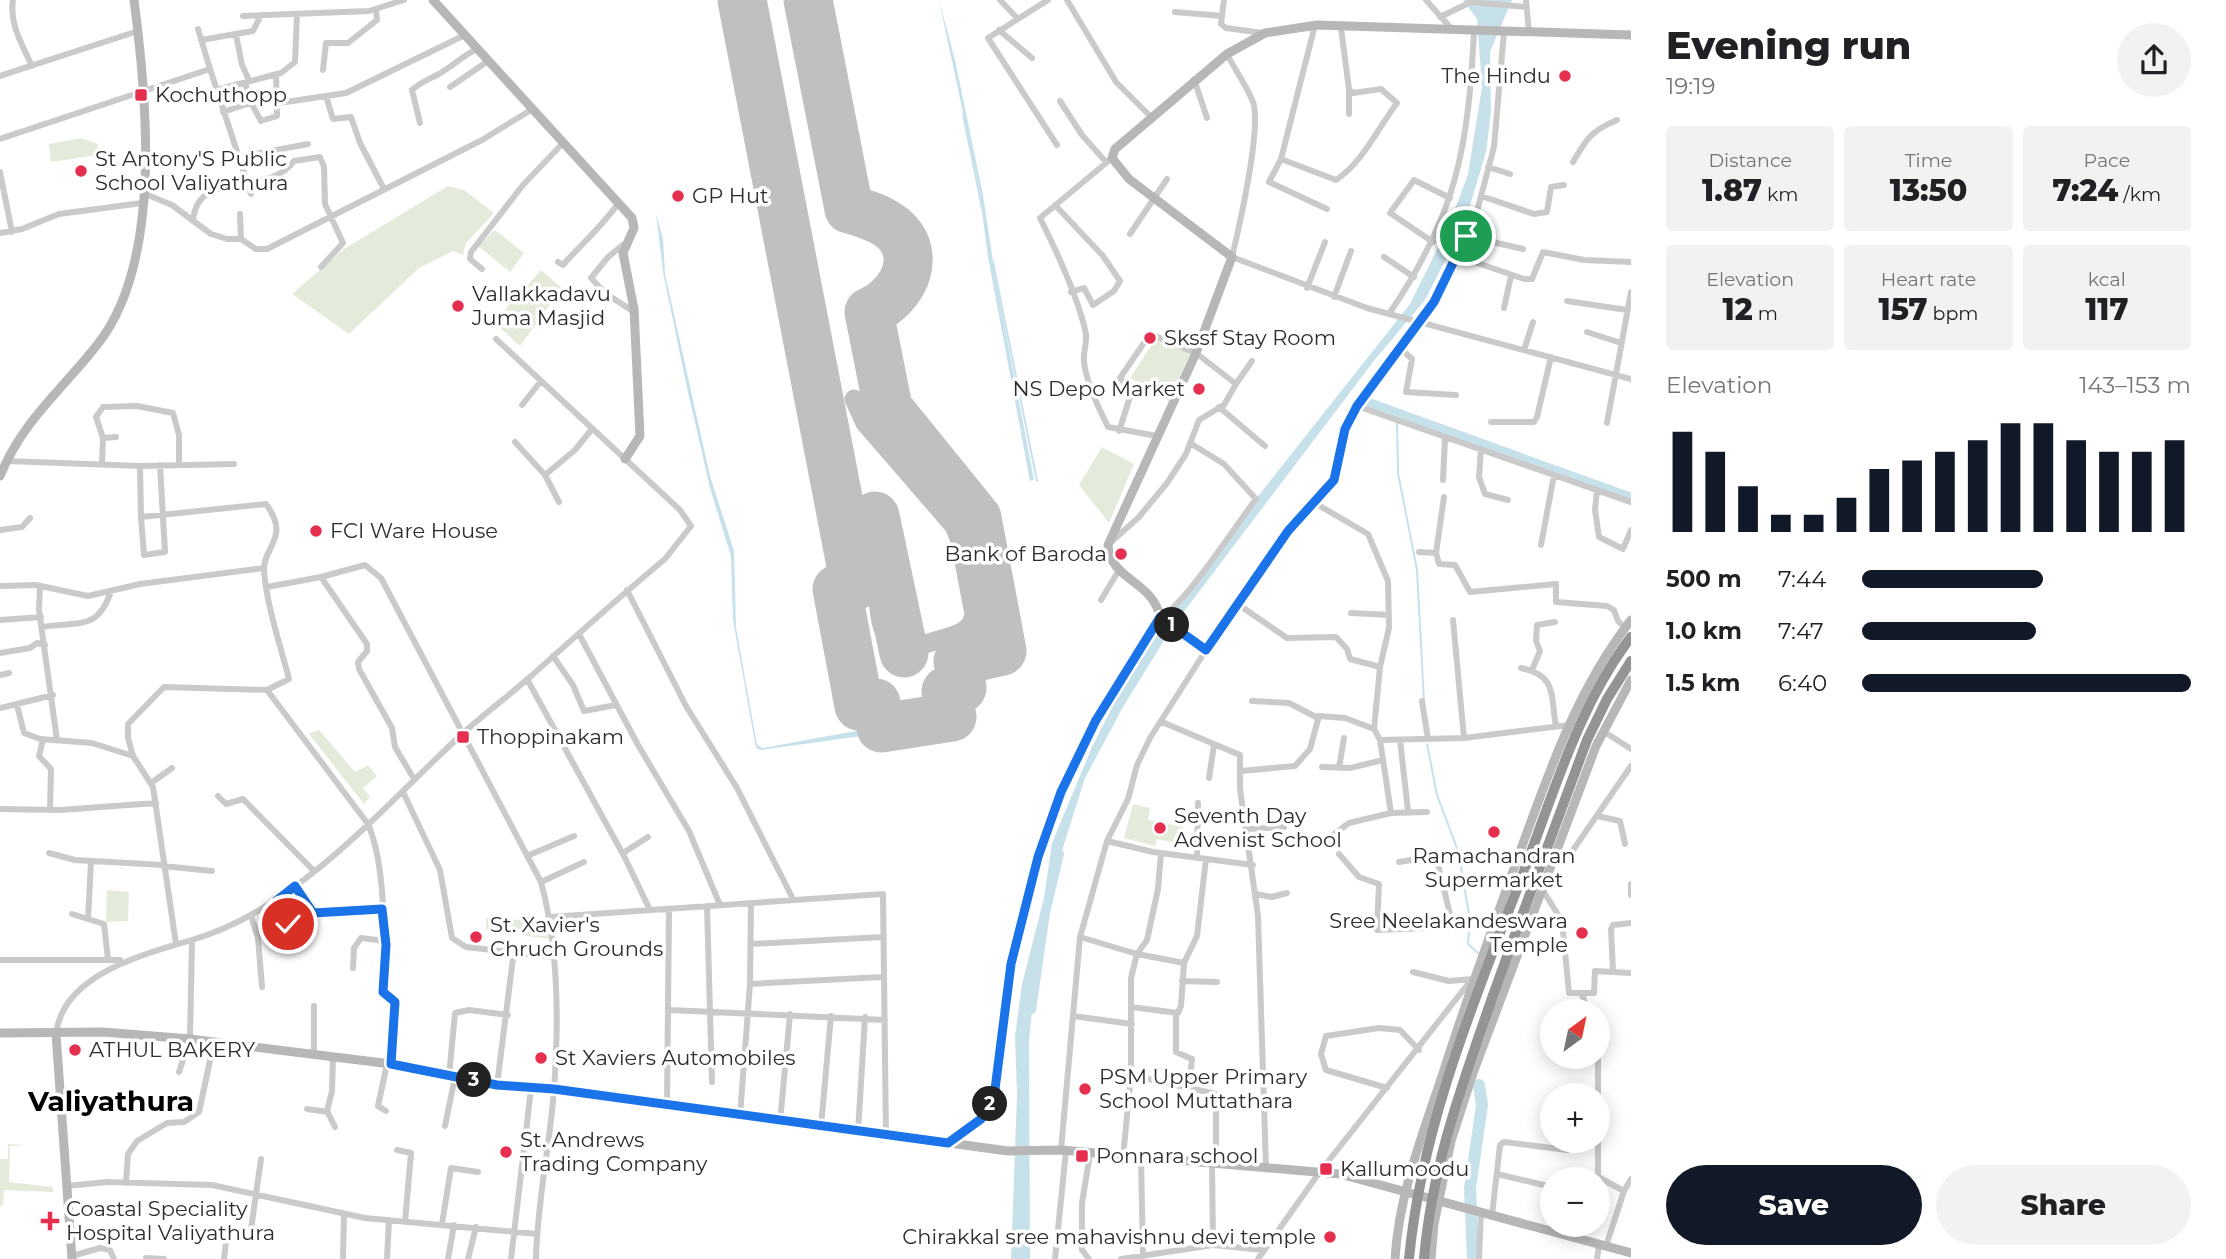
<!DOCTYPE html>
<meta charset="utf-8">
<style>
body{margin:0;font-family:Montserrat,sans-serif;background:#f2f2f2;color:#202124;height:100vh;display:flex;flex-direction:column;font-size:26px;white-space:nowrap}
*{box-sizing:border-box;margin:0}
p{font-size:23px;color:#757577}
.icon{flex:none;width:38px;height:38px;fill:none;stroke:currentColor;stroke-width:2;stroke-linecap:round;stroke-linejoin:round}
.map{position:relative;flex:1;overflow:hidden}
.details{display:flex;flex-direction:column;background:#fff;width:595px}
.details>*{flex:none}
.needle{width:46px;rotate:33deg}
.controls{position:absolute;left:1540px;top:999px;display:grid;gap:14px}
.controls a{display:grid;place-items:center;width:70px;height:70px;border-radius:50%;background:#fff;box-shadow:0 4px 18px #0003;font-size:35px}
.pin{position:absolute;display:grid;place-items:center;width:60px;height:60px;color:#fff;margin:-30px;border:4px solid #fff;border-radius:50%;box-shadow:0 2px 7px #0007}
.km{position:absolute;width:35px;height:35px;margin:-18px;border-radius:50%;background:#222;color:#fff;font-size:19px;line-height:35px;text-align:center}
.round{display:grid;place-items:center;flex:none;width:74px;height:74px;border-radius:37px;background:#f2f2f2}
.head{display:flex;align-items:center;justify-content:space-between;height:119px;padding:0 35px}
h1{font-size:38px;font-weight:800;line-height:52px}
.figures{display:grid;grid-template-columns:repeat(3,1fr);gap:10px;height:119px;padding:7px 35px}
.figures div{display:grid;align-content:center;border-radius:7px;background:#f2f2f2;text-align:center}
.figures b{font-size:30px;font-weight:800}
.figures small{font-size:19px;font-weight:400}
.figures p{font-size:19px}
.chart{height:196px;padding:14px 35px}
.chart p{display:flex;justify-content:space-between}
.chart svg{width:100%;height:126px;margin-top:7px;stroke:#111827;stroke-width:6}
.cta{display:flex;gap:14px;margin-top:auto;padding:14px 35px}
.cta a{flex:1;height:80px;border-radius:42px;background:#111827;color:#fff;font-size:28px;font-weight:800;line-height:80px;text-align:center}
.cta a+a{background:#f2f2f2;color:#202124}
ul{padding:0 35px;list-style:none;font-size:23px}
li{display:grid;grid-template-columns:112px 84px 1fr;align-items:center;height:52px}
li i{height:18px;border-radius:9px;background:#111827}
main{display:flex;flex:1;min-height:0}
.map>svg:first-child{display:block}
</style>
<main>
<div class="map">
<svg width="1631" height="1259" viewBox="0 0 1631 1259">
<rect width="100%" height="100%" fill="#fff"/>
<path fill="#e5ebdb" d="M81 138 98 144 97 155 51 162 49 144Z
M448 186 464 190 494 213 466 243 463 255 453 251 419 268 349 334 292 294 344 249Z
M495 230 524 253 510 272 478 246Z
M541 270 562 288 520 346 494 322Z
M1158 335 1192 350 1169 401 1130 378Z
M1102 447 1134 464 1109 523 1079 485Z
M319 730 355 772 368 765 377 776 363 788 370 797 364 804 309 734Z
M1133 804 1150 808 1148 820 1183 827 1180 844 1157 839 1155 846 1124 838Z
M107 890 129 892 128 921 106 922Z
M486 918 544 921 549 939 486 930Z
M8 1144 25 1145 10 1146 9 1182 53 1187V1192L4 1190 3 1206H0V1159H8Z"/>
<path fill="#c7e1eb" d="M939 0 955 60 983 195 996 281 1034 480 1030 481 988 257 978 183Z
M1463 0H1512L1490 52 1491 112 1486 152 1465 222 1425 300 1373 362 1173 626 1123 707 1085 778 1052 882 1036 966 1029 1042 1030 1259H1011L1017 1095 1015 1036 1022 984 1044 898 1052 843 1092 747 1130 672 1251 505 1410 304 1450 223 1468 174 1482 87 1477 19Z
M656 213 663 239 665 274 710 476 734 551 736 627 757 745 763 748 861 730 862 736 761 750 756 748 733 620 731 556 710 488 687 388 663 272Z"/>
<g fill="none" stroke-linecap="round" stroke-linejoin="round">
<path stroke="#c7e1eb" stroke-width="2" d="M963 114 982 208
M993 262 1037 481
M1395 413 1396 415
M1397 421 1398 473 1417 570 1424 701
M1427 744 1437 795 1458 851 1470 920
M1469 932 1468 944 1478 953"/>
<path stroke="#c7e1eb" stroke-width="8" d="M1032 1010 1046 913 1060 854"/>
<path stroke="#c7e1eb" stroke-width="12" d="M1363 402 1631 499
M1473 1259 1470 1188 1482 1105 1479 1085"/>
<path stroke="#c0c0c0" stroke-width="19" d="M854 399 865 423 954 526 960 541 974 614C972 631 956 635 942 639 930 642 913 650 900 646 866 638 883 558 880 535"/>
<path stroke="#c0c0c0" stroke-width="49" d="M742 0 855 586 837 589 859 706 876 703 881 728 952 717 946 691 962 688 958 661 1002 651 977 518 888 408 869 312C896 301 921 266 901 237 890 221 867 214 849 209L808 0
M875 516 904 653"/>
<path stroke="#cacaca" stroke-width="6" d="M13 0C9 24 22 44 32 66
M1000 0 1017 18
M1048 0 988 38 1057 145
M1067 0 1116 82 1150 116
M1224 0 1221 24 1226 28 1263 33
M1426 0 1450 27
M1526 0 1529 32
M1175 12 1222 16
M243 16 369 11 404 0
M1440 17 1471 2 1526 7
M1315 25 1281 159 1269 182 1327 209
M198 29 210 69
M999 30 1032 58
M236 35 242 65 249 80
M201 40 253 31 261 15
M1227 54C1235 70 1247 86 1253 102 1262 127 1239 228 1232 257L1367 308 1631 379
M323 70 326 43H348L377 20 376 10
M0 76 138 31
M1194 79 1207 118
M246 83 247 95 261 121 277 116 276 74
M450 87 488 61
M1349 89V114
M216 90 281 73 295 62 297 14
M326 96 333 119 351 117 360 143 384 189
M1060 101 1082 135 1106 162
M279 103 346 93 465 35
M223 112 250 103
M420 123 412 90C421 82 427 80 437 75 452 67 462 56 477 49
M0 139 210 69 251 194
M238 157 308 144
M1112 158 1040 218C1056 250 1079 300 1086 334 1087 344 1083 352 1084 361 1085 379 1100 411 1108 427L1157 436
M1281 159 1336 180C1363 162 1378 128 1397 103L1381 89 1353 93 1349 89 1341 28
M1573 162C1587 138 1591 131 1617 120
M1488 167 1510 174
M0 172 12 232
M143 193 172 205 211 234 227 239H241L256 249H267L482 140 531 110
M1481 196 1534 214 1547 212 1551 187 1564 185
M1055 205 1103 256 1120 281 1114 291 1093 305 1084 288 1071 292
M240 214 241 239
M193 221C197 167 267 199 294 161L320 157 324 167 325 204 343 243 321 267
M0 233 22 229 59 214 142 203
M1130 234 1167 179
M1466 236 1523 249
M1433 242 1390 213 1414 180 1450 198
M624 244 608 257 591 278 605 293 634 312
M1457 256 1524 279H1532L1543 252 1584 260 1631 262
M1384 257 1414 277
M558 262 563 265C581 244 603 226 619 202
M482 269 470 259 471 252 523 185 563 143
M1307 288 1325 242
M1334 297 1351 251
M1567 301 1627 310
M1504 308 1511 276
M1389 314C1457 214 1468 149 1474 31
M1587 332 1621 343
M1400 348 1412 359 1406 392 1456 395
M1524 350 1533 322
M1236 384 1252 361
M522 405 541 381
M1357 406 1631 502
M1219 407 1265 446
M1491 422H1534L1537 417 1551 357
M1607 423 1631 292
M103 438 116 437
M515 442 545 475
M1481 449 1479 477 1485 494 1508 500
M6 461 140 466 234 464
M102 463 103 438 96 417 103 407 137 406 173 413 179 435V465
M140 466 141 517 266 504C291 538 263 546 264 571 267 607 280 644 289 679L267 690 164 687 128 724V738L133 756 153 787 176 944
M1443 480 1445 437
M1597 490 1595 510 1599 537 1623 549 1631 530
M559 502 545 475 575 450 592 429
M1313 502 1368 534 1388 581 1389 628 1380 667 1374 729 1380 740 1391 813
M141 517 144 555 165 552 160 465
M0 530 22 527 30 518
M1110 543 1139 517 1167 483 1186 454 1199 420 1224 405 1236 384 1196 353 1150 334 1120 378 1132 391 1119 431
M1541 545 1554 475
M1419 552 1436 553 1439 564 1455 565 1470 592 1556 584V602L1607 606 1614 610 1618 621 1625 628
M1436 553 1444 497
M0 586 36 585 88 596 140 584 264 568
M40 586 39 610 57 740
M267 587 321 577
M627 590 686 706 737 788 793 899
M1101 600 1119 570
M1236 603 1287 638 1336 637 1347 649 1350 659 1380 667
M1351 613 1389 615
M1160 617C1182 609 1238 522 1256 499L1224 464 1190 443
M1160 617 1206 650
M0 620 41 617
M1453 620 1464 738
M42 627C79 621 98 631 111 591
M579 634 638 745 689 831 720 905
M0 653 30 648 37 643 45 645
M553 656 573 685 584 711 616 705
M1521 668C1558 676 1550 695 1556 726
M1532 670 1540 651 1536 641 1537 625 1555 622
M0 675 9 673
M527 679 625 858 650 910
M267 690 368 824C387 868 384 944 383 992L395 1002 391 1064
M1252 701 1289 703 1318 718
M1422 701 1428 739
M17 705 24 733 40 739 92 743 133 756
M0 708 53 695
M1162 722 1240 755V789L1258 916 1266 1167
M1603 731 1631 749
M43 739 39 756 51 769 50 810
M1380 740 1464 738 1569 725
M1400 740 1408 811
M1322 767 1350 768 1383 760
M1339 768 1344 738
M1241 771 1295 766 1310 749 1319 716 1345 718 1374 729
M1209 778 1214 745
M414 779 395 747 392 728 359 669 358 662 367 651V644L321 577 365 565 381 578 541 882C559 948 559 1021 554 1089 550 1146 537 1202 536 1259
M151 783 172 768
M403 792 440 870 452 938 466 947 553 957
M218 796 226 804 243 799 313 870
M0 809 60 810 156 803
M1597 816 1620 821 1625 844
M1246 829 1284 827
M1107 841 1153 852 1253 865
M1325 841 1349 823 1391 813 1427 812
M49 853 75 860 163 865
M623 853 648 837
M1339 854 1359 877 1379 884 1377 930 1453 927
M527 856 574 836
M1197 858 1198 803
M91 861 88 919 104 924 108 960
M1553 861 1571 853 1631 766
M1399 862 1436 856 1453 927 1491 926
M163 866 212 871
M541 882 584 862
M1631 884V895
M295 885 313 913 381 909
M1542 889 1562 921 1569 993H1594L1595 971 1613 972 1611 929 1613 925 1631 923
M1256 894 1272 897 1287 893
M276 901 288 924 291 937
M707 906 712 1082
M72 914 88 919
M251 916 258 938 262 987
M550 917 883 894 886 1137
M1080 937 1137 954 1184 963 1197 936 1206 859
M751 944 882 937
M0 960H120
M353 968 354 948 361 938 385 941
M1413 972 1449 981 1472 979
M1613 972 1631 973
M1182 981 1217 982
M750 984 882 977
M1582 994 1588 1012
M314 1006V1055
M1131 1007 1178 1013 1181 1006 1184 963
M670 1010 885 1020
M1176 1014V1052L1192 1059 1189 1087
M1073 1016 1132 1024
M56 1034C63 973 146 954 195 939 297 909 384 806 461 735 483 715 507 697 530 677 575 637 619 597 665 559L691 526 680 510 496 339
M1598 1045V1177L1624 1191 1606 1246
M333 1057 332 1091 327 1111 335 1127
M179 1072 190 1039 192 940
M1131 1075 1216 1094V1156L1212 1165 1213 1245
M449 1076 455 1013 469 1010 508 1015
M497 1085 514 950
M1387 1088 1326 1070 1321 1054 1326 1036 1379 1028 1400 1030 1419 1050
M667 1105 669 909
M307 1109 328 1112
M386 1111 378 1106 387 1064
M740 1116 750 984 751 903
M780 1122 790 1014
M445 1126 455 1077
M821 1126 831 1016
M858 1132 865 1017
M397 1150 411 1153 405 1222
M1061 1150 1080 937 1107 841 1128 799 1137 765 1150 738 1236 603 1288 531 1334 480 1345 429 1357 406 1434 302 1476 215 1494 147 1504 32
M1123 1157 1131 1075V978L1137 954 1147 940 1158 889 1161 853
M1141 1157 1143 1257
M1497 1174 1548 1186
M126 1183 128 1154 137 1141 167 1123 184 1122 199 1112 214 1042
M67 1186 107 1182 212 1185 365 1218 537 1234
M1624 1191 1631 1179
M1492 1215 1500 1145 1504 1142 1567 1150
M442 1224 451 1168 478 1172
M251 1229 261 1159
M72 1256 100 1248 110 1250 114 1259
M146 1258 164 1259
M224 1259 226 1242
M343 1259 344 1214
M387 1259 389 1220
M448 1259 454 1225
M468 1259 476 1227
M511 1259 531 1089
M1055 1259 1066 1151
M1089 1259 1082 1250V1203L1090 1154
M1121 1259 1213 1245 1264 1250
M1258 1259 1319 1173 1472 979
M1479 1259 1481 1212
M1597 1259 1599 1245"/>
<path stroke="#b7b7b7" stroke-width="9" d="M433 0 632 218 634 228 623 253 634 309 640 436 625 459
M0 476C23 420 61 391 97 345 163 263 147 99 134 0
M0 1033 103 1032 190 1039 391 1064 497 1085 554 1089 1008 1151 1061 1150 1340 1174 1631 1253
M56 1034 72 1259
M948 1143 981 1119 994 1097 1011 964 1038 857 1061 792 1096 720 1160 617C1153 581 1110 580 1108 545L1196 353 1232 257 1129 179 1112 158 1115 149 1227 54 1265 33 1317 25 1631 35
M1395 1259C1399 1191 1425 1129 1446 1064 1469 992 1495 921 1521 849 1550 769 1578 688 1631 620
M1431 1259 1434 1224 1451 1141 1473 1073 1596 746 1631 680"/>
<path stroke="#949494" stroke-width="10" d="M1409 1259C1422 1121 1478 992 1527 863 1556 786 1580 704 1631 637
M1424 1259C1432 1166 1461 1088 1491 1001 1522 914 1555 827 1587 740L1607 699 1631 661"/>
</g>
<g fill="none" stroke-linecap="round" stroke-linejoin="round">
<g stroke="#fff" stroke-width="14">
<path id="route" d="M288 924 276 901 295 886 313 913 382 909 386 945 383 992 395 1002 391 1064 497 1085 554 1089 948 1143 981 1119 994 1097 1011 964 1038 857 1061 792 1096 720 1160 617 1206 650 1288 531 1334 480 1345 429 1357 406 1434 302 1466 236"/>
</g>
<use href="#route" stroke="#1a73e8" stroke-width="9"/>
</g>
<g fill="#e62e4f" stroke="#fff" stroke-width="2.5">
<circle cx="1565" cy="76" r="7"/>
<rect x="134" y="88" width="14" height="14" rx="3.5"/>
<circle cx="81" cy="171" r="7"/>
<circle cx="678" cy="196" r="7"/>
<circle cx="458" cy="306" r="7"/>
<circle cx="1150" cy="338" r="7"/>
<circle cx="1199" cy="389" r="7"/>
<circle cx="316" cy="531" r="7"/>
<circle cx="1121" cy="554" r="7"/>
<rect x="456" y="730" width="14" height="14" rx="3.5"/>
<circle cx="1160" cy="828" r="7"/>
<circle cx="1494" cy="832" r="7"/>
<circle cx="1582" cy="933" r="7"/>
<circle cx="476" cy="937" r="7"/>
<circle cx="75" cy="1050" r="7"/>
<circle cx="541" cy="1058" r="7"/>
<circle cx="1085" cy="1089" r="7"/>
<circle cx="506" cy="1152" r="7"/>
<rect x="1075" y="1149" width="14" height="14" rx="3.5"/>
<rect x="1319" y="1162" width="14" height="14" rx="3.5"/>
<path d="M46.5 1210.5h7v7h7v7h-7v7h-7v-7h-7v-7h7z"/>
<circle cx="1330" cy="1237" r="7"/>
</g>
<g text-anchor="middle" stroke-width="7" stroke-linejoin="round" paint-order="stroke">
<g font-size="21" fill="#2d2d2d" stroke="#fff" text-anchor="start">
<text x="1551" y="83" text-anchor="end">The Hindu</text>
<text x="155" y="102">Kochuthopp</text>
<text x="95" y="166">St Antony'S Public<tspan x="95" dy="24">School Valiyathura</tspan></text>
<text x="692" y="203">GP Hut</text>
<text x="472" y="301">Vallakkadavu<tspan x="472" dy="24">Juma Masjid</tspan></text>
<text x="1164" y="345">Skssf Stay Room</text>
<text x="1185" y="396" text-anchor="end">NS Depo Market</text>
<text x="330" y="538">FCI Ware House</text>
<text x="1107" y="561" text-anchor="end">Bank of Baroda</text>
<text x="477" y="744">Thoppinakam</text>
<text x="1174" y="823">Seventh Day<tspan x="1174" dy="24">Advenist School</tspan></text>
<text x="1494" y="863" text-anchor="middle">Ramachandran<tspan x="1494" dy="24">Supermarket</tspan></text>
<text x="1568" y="928" text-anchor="end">Sree Neelakandeswara<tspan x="1568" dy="24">Temple</tspan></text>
<text x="490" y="932">St. Xavier's<tspan x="490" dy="24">Chruch Grounds</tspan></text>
<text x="89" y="1057">ATHUL BAKERY</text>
<text x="555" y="1065">St Xaviers Automobiles</text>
<text x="1099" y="1084">PSM Upper Primary<tspan x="1099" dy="24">School Muttathara</tspan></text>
<text x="520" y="1147">St. Andrews<tspan x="520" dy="24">Trading Company</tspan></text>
<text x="1096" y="1163">Ponnara school</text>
<text x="1340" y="1176">Kallumoodu</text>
<text x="66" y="1216">Coastal Speciality<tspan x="66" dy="24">Hospital Valiyathura</tspan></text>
<text x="1316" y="1244" text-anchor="end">Chirakkal sree mahavishnu devi temple</text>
</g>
<g font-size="28" font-weight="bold" fill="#000" stroke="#fff">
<text x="111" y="1111">Valiyathura</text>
</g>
</g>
</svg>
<div class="controls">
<a><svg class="needle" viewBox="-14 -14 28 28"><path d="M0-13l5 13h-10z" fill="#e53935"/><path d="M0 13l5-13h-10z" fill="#757577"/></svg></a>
<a>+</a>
<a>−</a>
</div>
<div class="pin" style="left:1466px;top:236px;background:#1e9e55"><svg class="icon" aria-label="arrive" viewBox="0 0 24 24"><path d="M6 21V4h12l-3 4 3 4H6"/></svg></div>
<div class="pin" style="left:288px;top:924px;background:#d93025"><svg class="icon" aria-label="check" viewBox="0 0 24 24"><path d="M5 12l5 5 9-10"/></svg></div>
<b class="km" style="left:1172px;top:625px">1</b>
<b class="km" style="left:990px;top:1104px">2</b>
<b class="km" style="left:474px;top:1080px">3</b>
</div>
<section class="details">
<div class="head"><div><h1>Evening run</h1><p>19:19</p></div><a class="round"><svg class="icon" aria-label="share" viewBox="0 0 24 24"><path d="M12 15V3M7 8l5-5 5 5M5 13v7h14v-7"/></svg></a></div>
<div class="figures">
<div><p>Distance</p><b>1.87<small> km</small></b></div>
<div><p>Time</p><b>13:50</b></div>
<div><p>Pace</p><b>7:24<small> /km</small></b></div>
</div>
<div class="figures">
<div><p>Elevation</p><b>12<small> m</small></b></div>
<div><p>Heart rate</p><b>157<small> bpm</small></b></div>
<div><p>kcal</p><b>117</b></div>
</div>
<div class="chart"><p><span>Elevation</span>143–153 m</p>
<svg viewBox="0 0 160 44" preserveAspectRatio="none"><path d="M5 44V9M15 44V16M25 44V28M35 44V38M45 44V38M55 44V32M65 44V22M75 44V19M85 44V16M95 44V12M105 44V6M115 44V6M125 44V12M135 44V16M145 44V16M155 44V12"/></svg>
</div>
<ul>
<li><b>500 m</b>7:44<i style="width:55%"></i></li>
<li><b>1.0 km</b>7:47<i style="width:53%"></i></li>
<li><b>1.5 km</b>6:40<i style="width:100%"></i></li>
</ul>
<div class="cta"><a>Save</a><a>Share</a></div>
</section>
</main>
